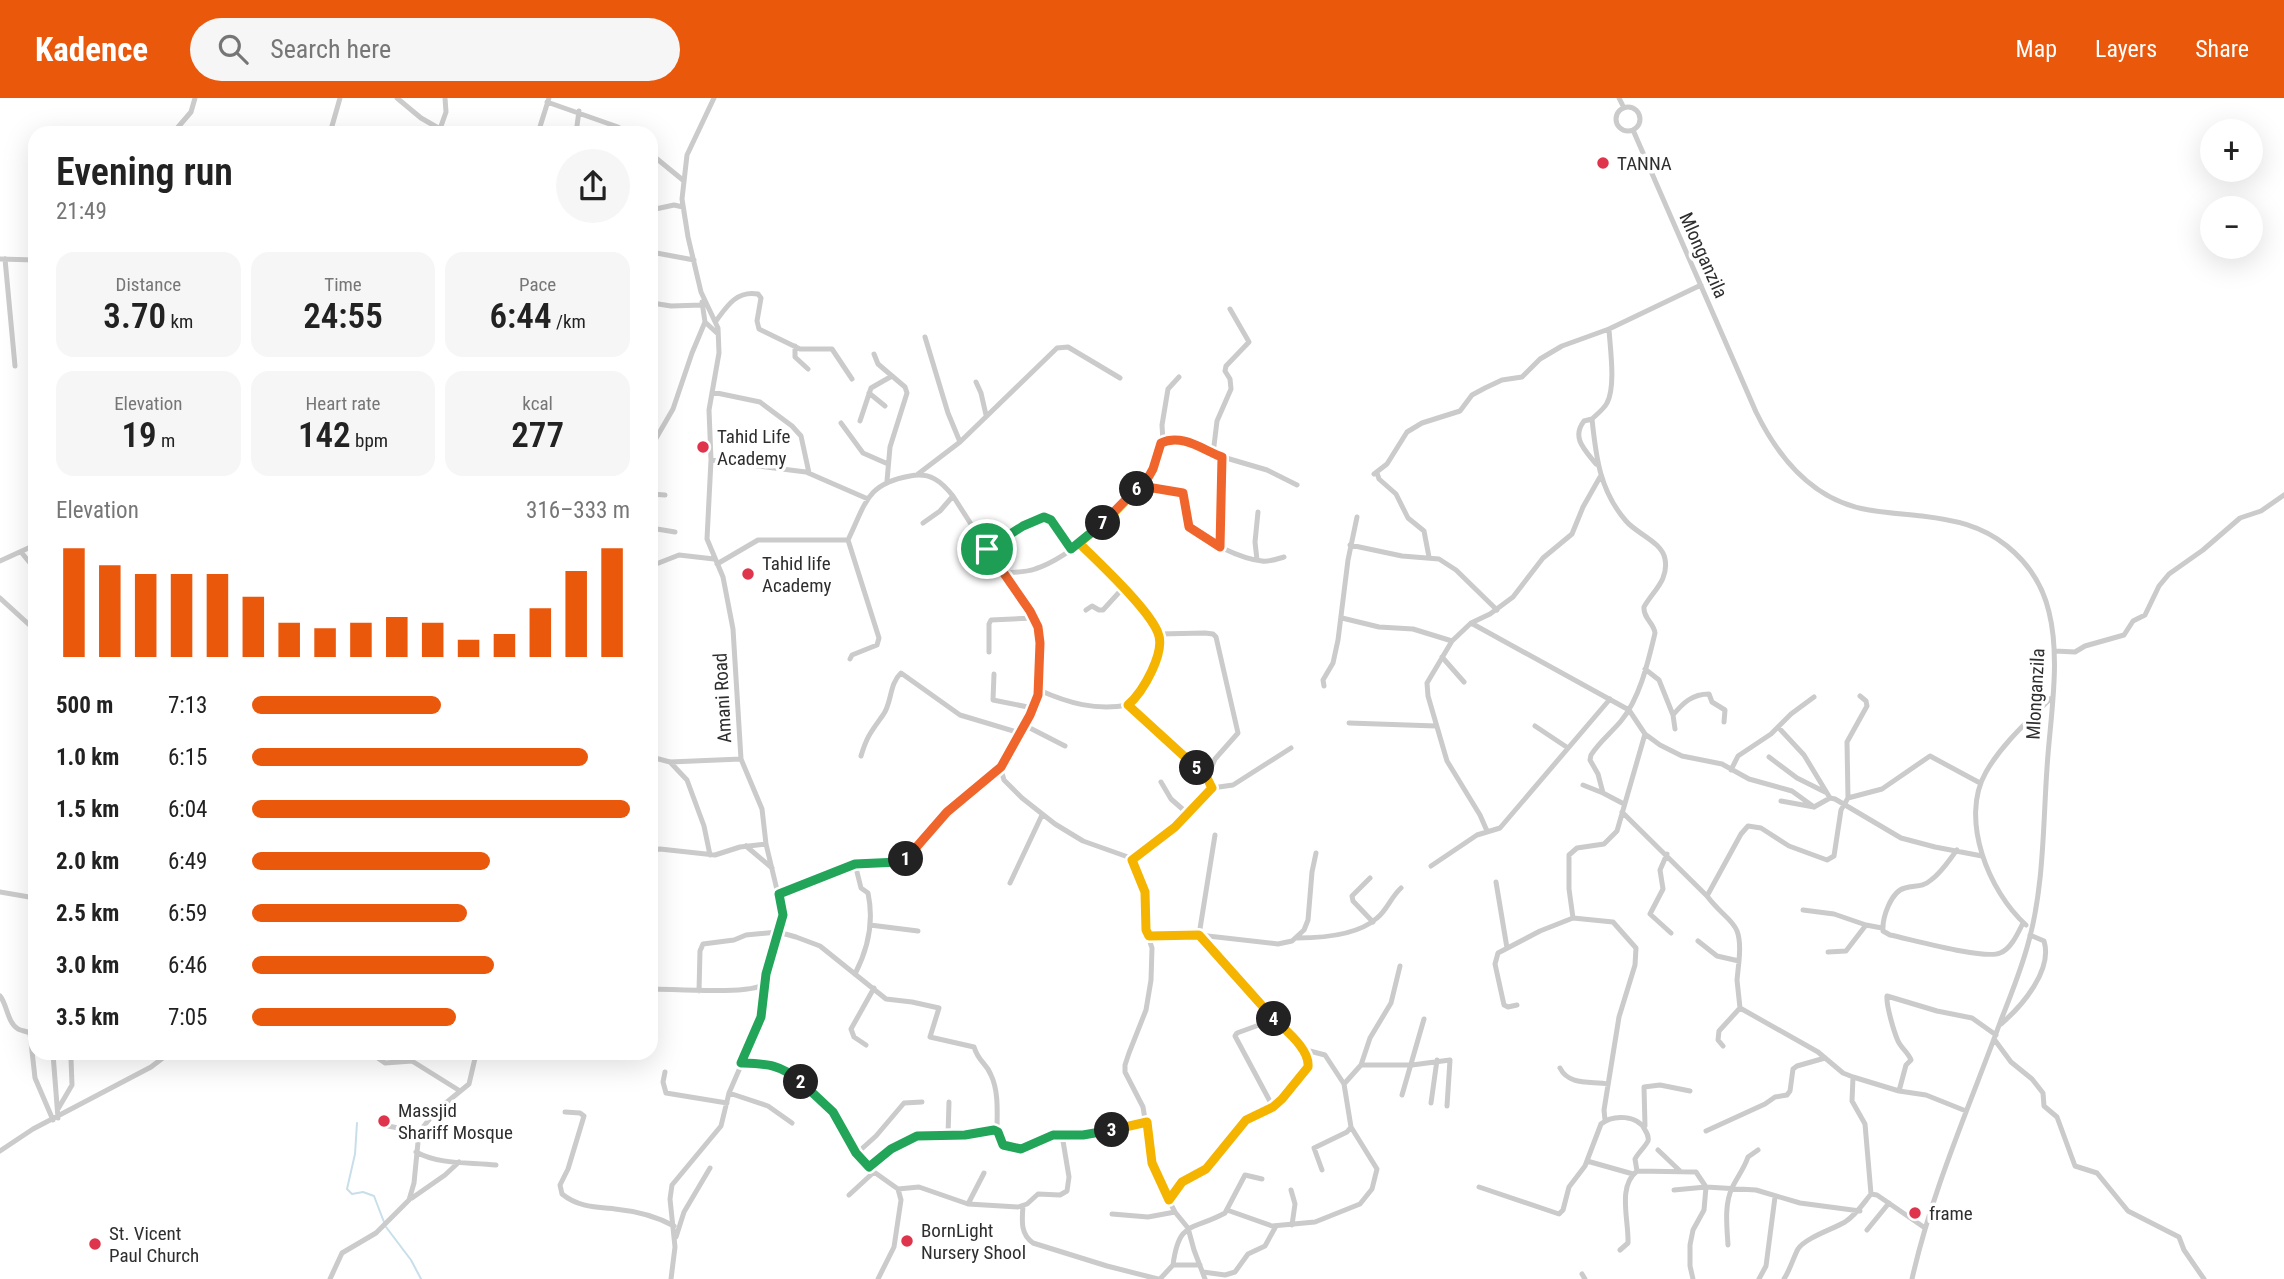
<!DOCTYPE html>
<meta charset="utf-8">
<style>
body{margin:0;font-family:"Roboto Condensed",sans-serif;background:#f6f6f6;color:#222;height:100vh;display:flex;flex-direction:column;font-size:26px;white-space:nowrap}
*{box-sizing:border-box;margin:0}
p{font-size:23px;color:#767676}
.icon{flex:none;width:38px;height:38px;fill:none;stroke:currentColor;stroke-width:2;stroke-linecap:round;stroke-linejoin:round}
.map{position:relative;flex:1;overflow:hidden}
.drawer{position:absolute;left:28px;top:28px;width:630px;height:934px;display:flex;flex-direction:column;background:#fff;border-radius:21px;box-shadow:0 7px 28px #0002}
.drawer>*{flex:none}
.controls{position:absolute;left:2200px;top:21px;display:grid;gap:14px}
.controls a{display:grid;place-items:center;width:63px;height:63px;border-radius:50%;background:#fff;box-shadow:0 7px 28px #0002;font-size:35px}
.pin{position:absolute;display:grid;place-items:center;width:60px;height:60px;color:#fff;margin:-30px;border:4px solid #fff;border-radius:50%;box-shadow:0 2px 7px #0007}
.km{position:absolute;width:35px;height:35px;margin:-18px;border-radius:50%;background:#222;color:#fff;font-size:19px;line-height:35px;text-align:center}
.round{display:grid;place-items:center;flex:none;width:74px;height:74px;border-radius:37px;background:#f6f6f6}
.head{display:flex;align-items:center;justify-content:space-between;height:119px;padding:0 28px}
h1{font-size:38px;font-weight:600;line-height:52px}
.stats{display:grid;grid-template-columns:repeat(3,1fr);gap:10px;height:119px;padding:7px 28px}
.stats div{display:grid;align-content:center;border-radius:18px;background:#f6f6f6;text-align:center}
.stats b{font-size:35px;font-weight:600}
.stats small{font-size:19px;font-weight:400}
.stats p{font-size:19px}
.chart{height:196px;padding:14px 28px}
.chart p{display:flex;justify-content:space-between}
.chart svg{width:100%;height:126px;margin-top:7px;stroke:#ea580c;stroke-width:6}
ul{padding:0 28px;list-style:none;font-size:23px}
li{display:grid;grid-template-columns:112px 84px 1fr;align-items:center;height:52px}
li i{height:18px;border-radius:9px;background:#ea580c}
header{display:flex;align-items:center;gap:42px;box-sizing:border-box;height:98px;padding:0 35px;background:#ea580c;color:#fff}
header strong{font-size:33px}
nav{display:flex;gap:38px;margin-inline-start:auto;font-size:24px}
.search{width:490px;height:63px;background:#f6f6f6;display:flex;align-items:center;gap:18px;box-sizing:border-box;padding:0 24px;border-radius:38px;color:#767676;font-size:26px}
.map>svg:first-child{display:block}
</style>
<header>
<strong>Kadence</strong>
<div class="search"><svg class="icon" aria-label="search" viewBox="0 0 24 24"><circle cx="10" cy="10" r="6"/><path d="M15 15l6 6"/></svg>Search here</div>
<nav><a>Map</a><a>Layers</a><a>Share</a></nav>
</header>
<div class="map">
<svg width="2284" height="1181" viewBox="0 0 2284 1181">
<rect width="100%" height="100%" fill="#fff"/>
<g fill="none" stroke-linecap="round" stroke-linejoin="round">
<path stroke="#c8dfea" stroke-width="2" d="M357 1025 355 1056 347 1091 352 1096 363 1094 374 1098 384 1124
M386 1129 411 1162 421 1181"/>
<path stroke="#cbcbcb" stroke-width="5" d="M397 0 421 20 447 35
M1619 0 1624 10
M547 4 618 29 625 35
M1616 21a12 12 0 1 1 24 0a12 12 0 1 1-24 0Z
M440 31 446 14 445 0
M1633 32 1756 314C1779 361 1813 403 1869 412 1886 415 1904 416 1922 418 1954 422 1981 427 2007 448 2028 465 2043 488 2049 514 2061 562 2050 621 2047 670 2043 727 2044 790 2028 846 2021 872 2011 897 2001 922 1970 1007 1932 1092 1912 1181
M173 35 191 14 195 0
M330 35 340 0
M538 35 549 0
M576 35 579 13
M651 56 684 83
M651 112 674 107 683 109
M651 154 694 162
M0 161 35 162
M5 161 15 268
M702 204 705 224 718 236
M652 205 671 208 702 207
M716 223C727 208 737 192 758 196L761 200 757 223 759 231 800 251H832L852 281
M1609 231 1701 187
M925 239 948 315 960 344
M795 248V259L808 271
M874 256 878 266 905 289 907 295 890 349 887 383
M976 284 981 295 986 317
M712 294 760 304 792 328 801 338 809 375
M869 295 885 308
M1592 321 1584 323C1571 340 1585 352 1596 366
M860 323 871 290 892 278
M841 325 863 355 888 366
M1163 344 1162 327 1168 291 1179 279
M651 349 673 311 692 255 705 224
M1213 356 1217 323 1231 291 1230 281 1225 273 1226 268 1249 244 1230 211
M711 362 806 374 868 401
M1377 375 1379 381 1396 396 1408 420 1424 433 1429 459
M918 376 960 344 1057 250 1068 249 1120 280
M1374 376 1387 366 1407 334 1422 325 1460 313 1472 297 1485 290 1502 282 1522 279 1540 261 1562 248 1609 231C1610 250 1616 288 1607 305 1604 311 1597 316 1592 321 1596 360 1600 393 1626 423 1637 436 1662 444 1665 461 1669 482 1653 493 1644 509 1643 520 1654 525 1655 535 1648 564 1640 600 1621 623 1611 635 1599 644 1591 657L1590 662 1598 676 1603 695 1624 706
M1141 388 1184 396 1189 429C1204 443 1241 461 1262 463 1269 464 1277 461 1284 459
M651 396 665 397
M923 425 940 413 953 398
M651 430 675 434
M848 442 879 540 877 547 852 557 850 561
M1350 447 1402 458 1439 461 1456 472 1497 512
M1220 449 1222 359
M987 451 1023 428 1045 419 1051 422 1071 451
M21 454 35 471
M1257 462 1255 444 1258 414
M0 463 35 447
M717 466 758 442H848C866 405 866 386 910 378 930 374 941 383 953 398L1008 484 1030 513 1040 535 1038 597 1030 617 1003 665 1001 672 1004 682 1022 700 1055 726 1083 743 1128 759 1141 780 1145 795 1146 832 1152 850 1151 882 1146 912 1129 955 1125 967V974L1143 1009 1152 1065 1164 1093 1175 1114 1188 1130 1194 1152 1205 1181
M651 468 679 457 714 461
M1002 475C1012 474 1024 475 1035 471 1073 459 1123 409 1149 378 1156 367 1154 348 1166 343L1188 344 1216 357 1267 372 1297 387
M0 500 35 532
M1086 512 1092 508 1099 512H1103L1123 490
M1342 520 1379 529 1413 531 1452 543
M1471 525 1629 612 1645 636 1660 647 1682 658 1722 666 1749 681 1792 693 1814 709
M1159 536 1205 535 1213 536 1216 539 1238 635 1215 661 1207 680
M2055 553 2075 554 2085 548 2124 537 2133 523 2145 517 2159 488 2169 476 2203 452 2240 420 2261 413 2284 397
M989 554V526L991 522 1035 520
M1442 559 1464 584
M1645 571 1659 582 1673 617
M994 576 993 602 1033 610
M1324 588 1323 582 1333 565 1338 542 1348 462 1357 419
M1039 592C1068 605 1096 613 1128 607 1143 594 1166 554 1158 534 1149 511 1098 464 1079 445
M1128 607C1154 635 1195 655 1212 690
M1349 625 1436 628
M1024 627 1065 648
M1535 628 1568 650
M1778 629 1804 657 1830 700
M1675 631 1673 617C1683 605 1692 596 1709 596L1712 604 1725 612 1724 624
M861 658C867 638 871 634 883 617 892 605 889 586 901 575L960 617 1020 635
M651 659 670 664 741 661
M1769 659 1797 680 1825 694
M670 664 687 682 704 728 710 757
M1731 672 1738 658 1771 636 1791 616 1814 599
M1161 684 1171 701 1187 715
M1583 687 1603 695
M1848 700 1882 691 1930 658 1980 685
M1781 703 1814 709 1830 700 1835 701 1901 740 1935 749 1982 758
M1622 714 1707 798
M1487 733 1480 717 1447 663 1428 598 1427 585 1452 543 1471 525 1490 516 1513 499 1543 460 1572 436 1583 409 1600 379
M1215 737 1199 837 1302 951 1325 957 1344 986 1351 1029 1347 1034 1314 1050 1322 1072
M746 748 772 770
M1957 752C1949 762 1942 774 1931 782 1922 790 1915 787 1905 790 1891 793 1882 820 1883 833L1890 837C1910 841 1984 862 2000 855 2011 851 2018 835 2023 825
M1667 756 1660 772 1663 791 1650 816 1671 835
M651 757 654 752 660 751 715 757 740 749 766 746
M1132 762 1175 729 1212 690 1233 687 1291 650
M1431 768 1477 737 1500 730 1610 601
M1370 780 1352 798 1353 803 1373 824
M1496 784 1507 850
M1010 785 1042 717
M0 794 35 800
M779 796 855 766 905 762 947 714 1001 669
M1803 812 1834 816 1866 827
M1573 820 1613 824 1636 850 1635 867 1619 919 1604 1012 1605 1022
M870 827 918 833
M2026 827C1989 794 1959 721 1986 674 2002 646 2028 623 2050 601
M1149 838 1199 837 1278 846 1292 843 1304 832 1308 822 1312 774 1316 755
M1297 840C1322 840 1358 837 1377 820 1387 812 1391 799 1401 790
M1698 843 1717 858 1739 863 1737 882 1740 910 1818 954 1843 975 1853 979 1899 993 1926 997 1966 1013
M1828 854 1846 853 1866 827 1882 830
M1739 863C1743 821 1729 827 1707 798L1741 736 1748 728 1761 730 1789 748 1827 762 1834 758 1841 712 1848 700 1847 644 1867 608 1866 603 1860 598
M855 876C868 851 874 823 868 795L861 790 855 766
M651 891C674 891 748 897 765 886
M699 893 700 853 703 846 734 842 746 837 778 834 796 839 820 848 886 901 912 904 939 910 930 939 974 949C979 965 986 964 991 977 999 994 997 1015 997 1034
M0 898C7 906 7 924 18 931 22 933 26 933 30 935L35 980 53 1022
M1517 907 1508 909 1504 907 1495 866 1498 855 1540 833 1573 820 1569 791V757L1577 750 1604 746 1617 733 1645 636
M1272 919 1270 923 1237 935 1235 938 1273 1009
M2001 926C2022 908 2053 872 2044 843L2030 837
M1994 941 2011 964 2032 981 2043 995 2044 1008 2057 1019 2075 1068 2097 1075 2128 1113 2179 1139 2184 1152 2204 1181
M866 947 854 939 851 931 874 890
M1723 948 1718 942 1719 933 1740 910
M53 956 58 1020
M372 956 385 965 412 963 460 993
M741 966 776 968 790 975 833 1014 856 1056 874 1074 898 1091 901 1102 894 1149 878 1181
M1361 967H1412L1450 962 1447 1008
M1560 970C1569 988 1591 983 1608 986
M665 974 663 984 666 995 727 1005
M1853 979 1852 1003 1865 1026 1871 1096
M1344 986 1361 967 1370 940 1391 905 1400 868
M1899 993 1906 967 1911 962C1908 954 1901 950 1898 943 1894 934 1886 907 1887 898L1937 913 1972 920 1996 937
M729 995 768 1008 792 1025
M1402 997 1424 921
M1431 1005 1437 962
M58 1011 72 987 71 961
M565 1014 580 1015 584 1018 568 1071 560 1087 562 1096C578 1109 595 1109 615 1111 635 1113 656 1118 674 1128
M388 1028 419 1034
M1645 1028 1644 989 1660 987 1690 993
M1706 1033 1765 1006 1775 999 1787 997 1790 993 1793 971 1797 968 1825 960
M948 1037 949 1004
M1658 1052 1680 1073
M0 1053 33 1031 151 969 168 956
M416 1054C440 1067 469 1064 496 1067
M856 1056 876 1038 904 1005 922 1004
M1587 1063 1633 1076
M869 1069 891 1051 917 1038 965 1037 994 1032 998 1034 1003 1047 1021 1051 1049 1038 1097 1035 1147 1024
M1479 1089 1559 1116 1563 1112 1569 1089 1585 1068 1601 1026C1613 1016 1638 1017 1645 1032 1647 1035 1649 1039 1648 1043 1645 1049 1638 1055 1635 1061L1637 1073
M898 1091 919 1089 968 1106 1018 1109 1027 1106 1038 1096 1060 1097 1067 1093 1069 1079 1062 1037
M1291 1092 1295 1106 1292 1127
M1674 1092 1706 1089 1704 1112 1693 1132 1690 1147V1168L1693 1181
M849 1097 874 1074
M412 1100 445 1077 459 1064
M1169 1102 1182 1084 1206 1071 1246 1022 1273 1009 1282 1001 1308 969 1309 964 1305 952
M968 1106 984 1075
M1023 1108C1022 1122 1020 1136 1033 1145L1107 1168 1158 1181
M1227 1112 1272 1128 1315 1124 1360 1106 1372 1091 1377 1071 1351 1029
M1112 1116 1148 1119 1175 1114
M1867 1132 1889 1105
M676 1139 684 1114 710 1070
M1728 1147C1727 1129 1724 1107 1732 1090 1737 1079 1744 1071 1748 1059L1758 1052
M1620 1152 1628 1145C1629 1122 1617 1089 1637 1073L1696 1074 1706 1089 1756 1092 1800 1105 1860 1113
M1173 1167C1179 1122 1192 1133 1225 1115L1245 1077 1262 1081
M1203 1174 1225 1177 1235 1174 1248 1156 1265 1148 1276 1128
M1582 1176 1585 1181
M330 1181 342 1155 376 1135 409 1102 414 1085 419 1034 436 1013 469 986 476 956
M671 1181 675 1149 670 1101 672 1087 721 1028 729 995 759 926 766 876 783 817 766 746 762 711 741 661 733 531 723 479 707 441 711 362 709 312 719 255 718 230 701 194 688 139 682 101 687 57 714 0
M1160 1181 1173 1167H1200
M1759 1181 1766 1168 1775 1099
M1784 1181C1790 1172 1794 1158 1798 1151 1805 1140 1833 1131 1845 1124 1857 1116 1862 1107 1871 1096L1877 1097 1925 1130"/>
</g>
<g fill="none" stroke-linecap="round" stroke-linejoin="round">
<g stroke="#fff" stroke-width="14">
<path id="split-1" d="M906 761 947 714 1001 669 1030 617 1038 597 1040 545 1038 529 1030 513 987 451"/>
</g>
<g stroke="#fff" stroke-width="14">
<path id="split-2" d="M801 984C780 966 768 966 741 965L761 919 766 876 783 817 779 796 855 766 899 764 906 761"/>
</g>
<g stroke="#fff" stroke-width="14">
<path id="split-3" d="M801 984 833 1014 856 1055 869 1069 891 1051 917 1038 965 1037 994 1032 998 1034 1003 1047 1021 1051 1053 1037H1083L1112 1032"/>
</g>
<g stroke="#fff" stroke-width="14">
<path id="split-4" d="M1112 1032 1147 1024 1152 1065 1169 1102 1182 1084 1206 1071 1246 1022 1273 1009 1282 1001 1308 969C1310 951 1286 933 1274 921"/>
</g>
<g stroke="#fff" stroke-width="14">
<path id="split-5" d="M1197 670 1207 680 1212 690 1175 729 1132 762 1145 794 1146 832 1149 838 1199 837 1274 921"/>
</g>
<g stroke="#fff" stroke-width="14">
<path id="split-6" d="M1137 391 1106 423 1079 445C1098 464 1149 511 1158 535 1166 554 1143 594 1128 607L1197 670"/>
</g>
<g stroke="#fff" stroke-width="14">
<path id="split-7" d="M1103 425 1149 378 1153 371 1161 345C1182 335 1203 352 1222 359L1220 449 1189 429 1183 395 1141 388 1137 391"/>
</g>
<g stroke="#fff" stroke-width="14">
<path id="split-8" d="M987 451 1023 428 1044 419 1051 422 1071 451 1103 425"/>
</g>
<use href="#split-1" stroke="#f0652b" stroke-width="9"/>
<use href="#split-2" stroke="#22a559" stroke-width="9"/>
<use href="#split-3" stroke="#22a559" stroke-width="9"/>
<use href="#split-4" stroke="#f5b400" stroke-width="9"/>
<use href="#split-5" stroke="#f5b400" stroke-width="9"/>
<use href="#split-6" stroke="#f5b400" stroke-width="9"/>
<use href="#split-7" stroke="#f0652b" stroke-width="9"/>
<use href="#split-8" stroke="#22a559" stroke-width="9"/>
</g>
<g fill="#df354c" stroke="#fff" stroke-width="2.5">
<circle cx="1603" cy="65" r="7"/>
<circle cx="703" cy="349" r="7"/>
<circle cx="748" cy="476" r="7"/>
<circle cx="384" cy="1023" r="7"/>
<circle cx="1915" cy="1115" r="7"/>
<circle cx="907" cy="1143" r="7"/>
<circle cx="95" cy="1146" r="7"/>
</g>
<g text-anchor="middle" stroke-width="7" stroke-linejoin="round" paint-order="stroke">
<g font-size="19" fill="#2e2e2e" stroke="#fff" text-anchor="start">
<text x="1617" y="72">TANNA</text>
<text x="717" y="345">Tahid Life<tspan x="717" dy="22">Academy</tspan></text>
<text x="762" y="472">Tahid life<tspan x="762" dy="22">Academy</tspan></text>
<text x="398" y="1019">Massjid<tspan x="398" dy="22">Shariff Mosque</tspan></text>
<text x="1929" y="1122">frame</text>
<text x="921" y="1139">BornLight<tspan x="921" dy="22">Nursery Shool</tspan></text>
<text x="109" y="1142">St. Vicent<tspan x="109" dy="22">Paul Church</tspan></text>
</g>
<g font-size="19" fill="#2e2e2e" stroke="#fff">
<text transform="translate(1704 157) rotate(66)" y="7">Mlonganzila</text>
<text transform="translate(2035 596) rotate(-87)" y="7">Mlonganzila</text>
<text transform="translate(722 600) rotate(-93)" y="7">Amani Road</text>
</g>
</g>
</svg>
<div class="controls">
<a>+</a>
<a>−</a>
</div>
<div class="pin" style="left:987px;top:451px;background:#1e9e55"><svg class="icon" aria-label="arrive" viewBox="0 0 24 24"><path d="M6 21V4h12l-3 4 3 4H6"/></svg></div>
<b class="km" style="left:906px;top:761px">1</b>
<b class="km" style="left:801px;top:984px">2</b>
<b class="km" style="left:1112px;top:1032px">3</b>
<b class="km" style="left:1274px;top:921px">4</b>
<b class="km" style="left:1197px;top:670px">5</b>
<b class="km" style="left:1137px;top:391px">6</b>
<b class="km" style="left:1103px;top:425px">7</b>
<section class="drawer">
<div class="head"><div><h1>Evening run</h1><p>21:49</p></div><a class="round"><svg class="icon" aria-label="share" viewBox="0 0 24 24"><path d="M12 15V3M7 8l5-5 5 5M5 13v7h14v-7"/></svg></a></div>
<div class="stats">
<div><p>Distance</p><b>3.70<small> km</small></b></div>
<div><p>Time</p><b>24:55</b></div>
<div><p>Pace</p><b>6:44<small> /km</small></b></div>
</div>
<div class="stats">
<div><p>Elevation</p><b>19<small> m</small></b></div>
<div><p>Heart rate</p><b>142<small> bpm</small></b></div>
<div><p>kcal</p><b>277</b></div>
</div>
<div class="chart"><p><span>Elevation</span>316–333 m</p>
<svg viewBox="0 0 160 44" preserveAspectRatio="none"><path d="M5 44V6M15 44V12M25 44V15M35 44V15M45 44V15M55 44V23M65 44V32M75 44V34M85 44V32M95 44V30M105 44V32M115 44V38M125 44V36M135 44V27M145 44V14M155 44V6"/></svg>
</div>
<ul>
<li><b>500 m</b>7:13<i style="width:50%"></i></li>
<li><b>1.0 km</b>6:15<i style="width:89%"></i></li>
<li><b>1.5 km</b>6:04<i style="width:100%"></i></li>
<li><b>2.0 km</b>6:49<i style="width:63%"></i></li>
<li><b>2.5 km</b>6:59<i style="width:57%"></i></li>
<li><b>3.0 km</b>6:46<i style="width:64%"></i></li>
<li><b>3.5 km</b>7:05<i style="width:54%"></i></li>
</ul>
</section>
</div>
